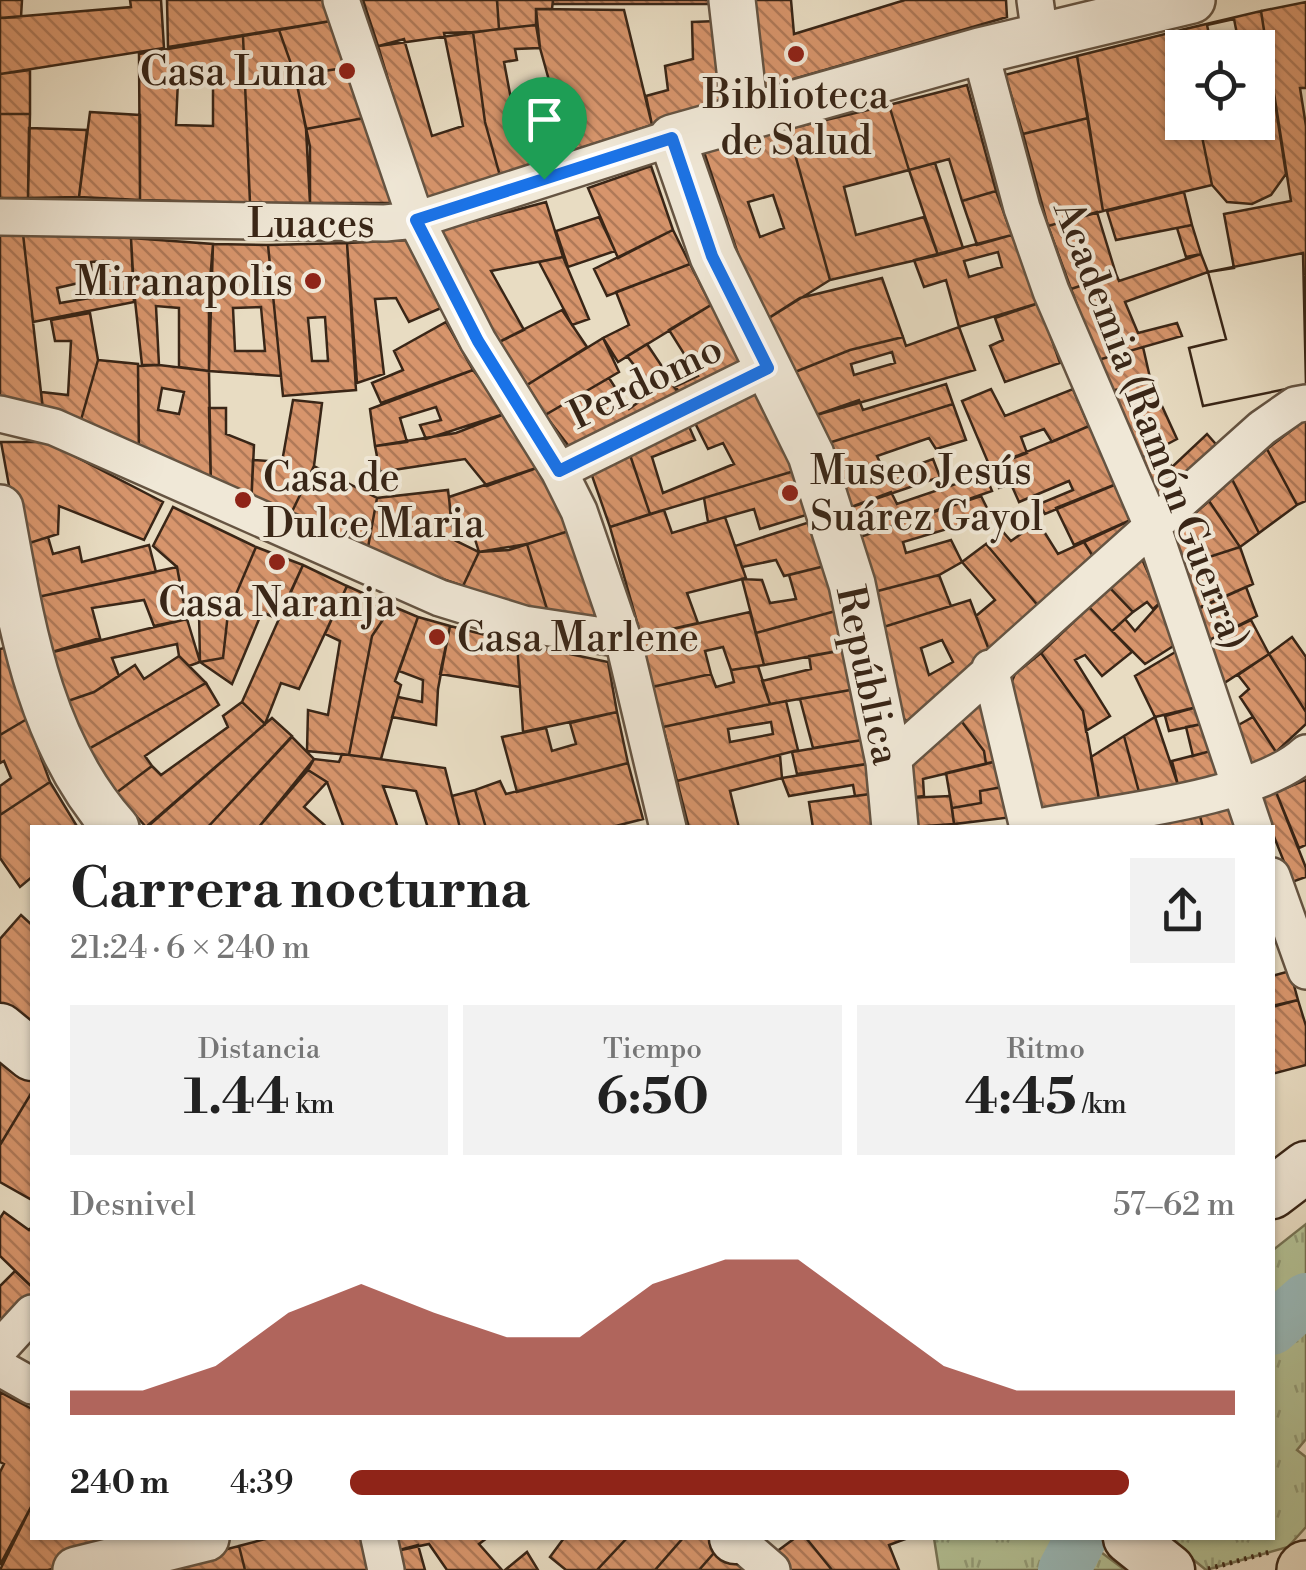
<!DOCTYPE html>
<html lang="es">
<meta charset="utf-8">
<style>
body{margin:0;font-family:"Libre Bodoni",serif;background:#f2f2f2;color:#222;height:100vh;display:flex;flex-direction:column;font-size:38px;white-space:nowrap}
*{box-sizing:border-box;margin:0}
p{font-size:32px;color:#767676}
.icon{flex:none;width:55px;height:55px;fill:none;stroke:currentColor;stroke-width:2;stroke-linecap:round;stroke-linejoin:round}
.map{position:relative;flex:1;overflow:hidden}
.side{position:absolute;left:30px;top:825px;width:1245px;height:715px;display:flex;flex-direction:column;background:#fff;border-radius:0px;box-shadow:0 2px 8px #0004}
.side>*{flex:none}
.controls{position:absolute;left:1165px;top:30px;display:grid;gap:20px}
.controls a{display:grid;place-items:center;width:110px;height:110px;border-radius:0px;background:#fff;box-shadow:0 2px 8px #0004;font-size:50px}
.pin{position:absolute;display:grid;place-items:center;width:85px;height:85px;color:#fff;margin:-102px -42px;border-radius:50% 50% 50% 0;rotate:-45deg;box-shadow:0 0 10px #0007}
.pin .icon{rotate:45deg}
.round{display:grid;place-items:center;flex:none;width:105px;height:105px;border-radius:0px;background:#f2f2f2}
.overview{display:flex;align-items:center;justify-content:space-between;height:170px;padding:0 40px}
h1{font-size:55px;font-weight:800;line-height:75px}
.figures{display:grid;grid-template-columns:repeat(3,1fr);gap:15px;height:170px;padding:10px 40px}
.figures div{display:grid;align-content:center;border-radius:0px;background:#f2f2f2;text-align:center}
.figures b{font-size:50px;font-weight:800}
.figures small{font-size:28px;font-weight:400}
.figures p{font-size:28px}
.chart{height:280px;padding:20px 40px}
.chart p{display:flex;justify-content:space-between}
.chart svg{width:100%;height:180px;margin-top:10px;fill:#8f2418;opacity:.7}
ul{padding:0 40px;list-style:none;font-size:32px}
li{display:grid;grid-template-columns:160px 120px 1fr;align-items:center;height:75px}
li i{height:25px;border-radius:12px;background:#8f2418}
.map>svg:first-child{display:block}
</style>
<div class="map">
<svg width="1306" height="1570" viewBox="0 0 1306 1570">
<defs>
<pattern id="grass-tufts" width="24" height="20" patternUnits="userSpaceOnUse" patternTransform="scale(2.5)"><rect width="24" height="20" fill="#b3c195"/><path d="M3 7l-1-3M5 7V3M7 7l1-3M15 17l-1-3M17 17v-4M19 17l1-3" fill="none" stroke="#939d79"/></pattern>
<pattern id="building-back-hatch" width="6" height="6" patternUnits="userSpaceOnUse" patternTransform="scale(2.5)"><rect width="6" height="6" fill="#d7956c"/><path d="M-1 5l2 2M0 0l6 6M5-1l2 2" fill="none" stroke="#af7958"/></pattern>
</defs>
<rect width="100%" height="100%" fill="#e8dcc2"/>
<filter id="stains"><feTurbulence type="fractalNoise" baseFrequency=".002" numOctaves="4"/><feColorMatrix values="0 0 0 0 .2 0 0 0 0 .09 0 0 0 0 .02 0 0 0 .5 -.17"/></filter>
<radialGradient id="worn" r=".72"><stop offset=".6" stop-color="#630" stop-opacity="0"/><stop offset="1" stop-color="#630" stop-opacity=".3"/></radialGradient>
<path fill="url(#grass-tufts)" stroke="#767456" stroke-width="2.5" d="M1306 1224V1439L1297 1450 1306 1457V1527L1288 1547 1206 1570 1167 1538H1272L1273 1250Z
M934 1538H1082L1125 1570H939Z"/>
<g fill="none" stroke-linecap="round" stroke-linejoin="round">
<path stroke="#99baba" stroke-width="52" d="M1272 1329 1306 1299
M1064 1570 1081 1538"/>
</g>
<path fill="url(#building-back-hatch)" stroke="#392617" stroke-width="2.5" fill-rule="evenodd" d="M0 0H22L21 17 0 18Z
M130 0H161L164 48 0 74V18L131 7Z
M167 0H329L337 20 168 47Z
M363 0H497L499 29 378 46Z
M497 0H553L552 9H536V25L499 29Z
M553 0H715L716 4H553Z
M751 0H791L794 34 905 0H1006L1007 17 763 88Z
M1306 2V88H1300L1306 126V385L1203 406 1189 348 1226 339 1208 272 1234 268 1224 214 1291 201 1261 11Z
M536 9 624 10 652 125 569 152 540 48Z
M1261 11 1286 174 1271 195 1252 204 1227 202 1212 185 1199 122H1258V48H1185L1181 30Z
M1234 19 1239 44 1212 48 1207 25Z
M337 20 352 67 295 75 279 30Z
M717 21 728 103 652 125 646 96 668 90 665 66 693 59 692 22Z
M536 25 540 48 515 49 517 60 504 62 514 115 553 102 569 152 500 176 485 122 473 32Z
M279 30 295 75 310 147V203H250L243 36Z
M1181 30 1182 122H1199L1212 185 1103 211 1077 56Z
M473 32 485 122 500 176 425 202 378 46 404 39 432 136 463 126 444 33Z
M243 36 250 203 140 200 139 54ZM213 76V126L176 125 178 80Z
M1077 56 1088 118 1023 134 1005 75Z
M352 67 364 118 306 129 295 75Z
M30 70V114H0V74Z
M967 85 996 191 962 201 949 159 909 170 889 105Z
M889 105 909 170 844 187 856 235 924 217 938 255 830 280 788 129Z
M90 112 140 115V200L79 197Z
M0 114H30L28 198H0Z
M364 118 393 203H310L306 129Z
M1088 118 1103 211 1048 226 1023 134Z
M29 128 87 130 79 197 28 198Z
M788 129 830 280 761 323 703 149ZM773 195 784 228 760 237 748 202Z
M935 163 963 248 938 255 909 170Z
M651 166 673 230 618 258 588 188Z
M996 191 1012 235 977 245 962 201Z
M1184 192 1192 225 1116 240 1107 211Z
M546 202 563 257 491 271 524 330 497 343 437 231Z
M1097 212 1116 274 1071 289 1048 226Z
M599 217 615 251 568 267 556 231Z
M1192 225 1201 254 1186 257 1177 228Z
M673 230 690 264 607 296 594 269Z
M0 233 23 234 43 410 0 402Z
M23 234 131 238 134 302 33 322ZM103 261 108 295 60 303 57 288 92 280 91 262Z
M1012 235 1039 303 959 327 946 280 924 287 914 260ZM998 252 1002 267 969 277 964 261Z
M131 238 213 244 209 294 134 291Z
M410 240 441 308 409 322 396 298 375 299 384 374 357 383 347 243Z
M347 243 356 390 283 396 268 245ZM325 317 328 361H312L308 318Z
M213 244 268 245 281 376 209 371ZM261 307 265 351H235L233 308Z
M1303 253 1306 385 1203 406 1189 348 1226 339 1208 272Z
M1201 254 1208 272 1125 302 1138 333 1177 323 1182 336 1098 360 1071 289 1116 274 1119 281Z
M563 257 589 319 572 325 539 262Z
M690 264 711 305 618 362 603 338 629 325 616 292Z
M882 278 903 337 850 350 790 374 761 323 800 298Z
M134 291 209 294V371L179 367V308L156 306 159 365H142Z
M1039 303 1060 363 1005 382 990 346 1003 340 995 318Z
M711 305 747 368 685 401 674 387 698 376 669 330Z
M562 310 587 347 527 385 497 343Z
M90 313 98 360 79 427 43 410 41 392 68 395 71 341H55L51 320Z
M446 322 473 370 381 403 372 383 403 370 394 351Z
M959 327 975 370 813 416 790 374 850 350 903 337 906 346ZM892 352 895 363 854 375 851 364Z
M603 338 619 372 545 415 527 385Z
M647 344 685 401 574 453 545 415 609 378 629 409 654 391 627 356Z
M1143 347 1151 382 1111 391 1098 360Z
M98 360 138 364 139 458 79 427Z
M159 365 209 371 211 490 139 458 138 366ZM162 388 184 392 179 414 158 410Z
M473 370 507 413 426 439 420 425 441 420 436 407 400 418 407 442 375 446 370 409Z
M1151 382 1177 439 1139 459 1111 391Z
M946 384 953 404 822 445 813 416 859 400 863 410Z
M991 389 1005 416 1073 389 1089 426 1052 442 1044 429 1021 437 1027 453 990 467 962 401Z
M757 390 801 469 650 514 629 452 687 422 695 440 652 457 663 493 734 464 723 443 708 449 693 419Z
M293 400 322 403 314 466 288 520 251 508 253 460 282 462Z
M953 404 966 440 936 449 929 438 877 456 882 467 834 484 822 445Z
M209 408H226V434L254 445 251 508 211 490Z
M507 413 542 466 487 486 465 459 380 472 375 446 456 433Z
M1306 419V501L1297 505 1267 449Z
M1089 426 1119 483 1045 514 1039 504 1073 490 1069 481 1019 502 1011 484 999 488 990 467Z
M1207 434 1221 450 1184 490 1172 467Z
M1 442H47L163 502 144 540 59 506 58 534 20 546Z
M1161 447 1184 490 1157 512 1139 459Z
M1267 449 1297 505 1259 533 1232 479Z
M629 452 650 514 610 527 590 470Z
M933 459 940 477 843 510 834 484 882 467 886 476Z
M314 466 377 498 367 553 288 520Z
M542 466 569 531 509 550 479 552 469 520 451 521 449 497Z
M801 469 813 513 760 529 754 509 708 522 704 498Z
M985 474 992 491 854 539 843 510 891 492 897 504Z
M1232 479 1259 533 1240 547 1209 501Z
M1119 483 1133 519 1074 545 1056 508Z
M448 490 454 540 479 552 463 586 367 553 377 498Z
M981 496 991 516 903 542 906 553 951 540 962 562 939 575 870 593 854 539Z
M1209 501 1240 547 1178 567 1168 537Z
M173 507 256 547 228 613 223 658 200 662 199 611 183 600 177 567 153 546Z
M664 510 672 533 725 517 746 578 687 593 698 623 641 636 610 527Z
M1133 519 1140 531 1097 563 1084 542Z
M813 521 829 565 784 576 776 560 742 567 735 546Z
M1038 522 1058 554 1084 542 1097 563 1040 608 986 544 1003 532 1011 541Z
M569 531 602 624 550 619 527 544Z
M48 537 53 554 79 547 82 562 149 545 156 572 33 598 20 546Z
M527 544 550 619 463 586 479 552Z
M986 544 1040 608 989 650 976 616 995 600 962 562Z
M256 547 303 565 278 619 262 612 232 684 200 662 223 658 228 613Z
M1240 547 1253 584 1189 613 1178 567Z
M1142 559 1161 602 1153 609 1147 602 1133 612 1110 588Z
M303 565 347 586 299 689 281 683 265 724 242 702Z
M829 565 839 610 756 633 742 579 762 580 770 603 796 599 789 575Z
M177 567 187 619 154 626 144 600 92 608 100 638 45 654 33 598Z
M939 575 951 606 877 629 870 593Z
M347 586 392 606 372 636 349 755 307 751 308 710 328 715 340 641 325 634Z
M1246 587 1257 616 1201 644 1189 612Z
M1110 588 1133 612 1112 631 1089 607Z
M970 600 989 650 910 723 898 715 877 629ZM942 640 953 662 929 675 921 648Z
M1161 602 1175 645 1145 664 1112 631 1125 619 1135 631Z
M392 606 418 617 395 681 401 685 381 759 349 755 372 636Z
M1089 607 1132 652 1102 676 1085 655 1075 660 1110 716 1086 731 1083 711 1041 653Z
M839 610 849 649 764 665 756 633Z
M750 612 764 665 731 670 723 647 705 651 711 674 652 687 641 636Z
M418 617 450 626 438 689 436 725 392 717 398 697 422 702 423 680 399 671Z
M187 619 200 662 189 666 179 656 177 644 112 658 119 676 94 692 62 703 45 654Z
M1251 620 1269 654 1218 687 1201 644Z
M450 626 517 643 520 687 440 674Z
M1292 637 1306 657V712L1269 654Z
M517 643 608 662 617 712 523 732Z
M12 646 27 719 0 735V649Z
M849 649 856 689 770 704 762 681 811 669 809 656Z
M1177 651 1197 707 1155 717 1135 676Z
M1041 653 1083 711 1099 799 1036 811 1009 688 1015 674Z
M1269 654 1306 712V724L1276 752 1240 697 1249 689 1238 675Z
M179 656 206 683 85 751 62 703 94 692 135 665 144 679Z
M758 666 770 704 663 727 652 687 711 674 716 687 734 682 731 670Z
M206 683 219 705 145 756 152 766 116 793 85 751Z
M856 689 868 739 813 748 800 699Z
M985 693 1001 760 986 764 984 751 959 718Z
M786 701 798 750 677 781 663 727ZM771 722 773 734 730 742 728 729Z
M242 702 265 724 146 827 116 793 152 766 161 775 228 727 223 716Z
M1197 707 1202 724 1169 731 1165 716Z
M617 712 628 763 517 792 502 737 546 728 552 751 576 744 570 723Z
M1155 717 1178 785 1139 792 1124 736Z
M1253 717 1276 752 1245 768 1233 728Z
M272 718 292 736 207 828H146Z
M959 718 984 751 986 764 923 779 924 796 906 798 904 765Z
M27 719 50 782 0 815V786L11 778 4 761 0 763V735Z
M1202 724 1211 751 1193 756 1186 727Z
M1124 736 1139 792 1099 799 1091 757Z
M292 737 314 759 258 828H207Z
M868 739 873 763 797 774 792 752Z
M1211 751 1219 778 1178 785 1172 761Z
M342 754 445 768 460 828H428L416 791 383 786 398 828H344L327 782 308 770 314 759 339 762Z
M780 755 782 778 730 791 739 828H689L677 781Z
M1001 760 1008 786 980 791 981 803 952 808 946 773Z
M628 763 643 819 608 828H486L475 790 500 781 506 794Z
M873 763 878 793 855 796 853 785 789 796 782 778Z
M308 770 327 782 304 807 328 828H258Z
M1306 780V845L1299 848 1276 792Z
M50 782 78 828H32V877L20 887 0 858V815Z
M1008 786 1013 817 954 824 952 808 981 803 980 791Z
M475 790 486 828H460L452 796Z
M1276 792 1306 868V877L1292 882 1259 799Z
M878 793 882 828H813L809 802Z
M950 796 954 824 912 827 906 798Z
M1233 803 1242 828H1203L1199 812Z
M1199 812 1203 828H1158L1157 823Z
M21 915 32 925V1030L0 1004V939Z
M1290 971 1298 1000 1272 1006V976Z
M1298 1000 1306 1026V1065L1272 1074V1007Z
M0 1056 32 1079V1092L0 1145Z
M32 1092V1200L0 1182V1145Z
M4 1212 29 1230 32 1227V1287L0 1256V1218Z
M15 1271 32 1287V1294L0 1326V1286Z
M0 1392 32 1409V1505L0 1565V1472L4 1464 0 1462Z
M32 1505V1538H170L48 1570H0Z
M269 1538H366L373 1570H245L239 1546Z
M390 1538H487L479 1544 502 1570H447L429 1544 392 1552Z
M564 1538H627L597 1570H566L550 1557Z
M627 1538H683L655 1570H597Z
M683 1538H711L721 1545 699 1570H655Z
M795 1538H806L832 1570H784L772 1555Z
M806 1538H908L889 1545 899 1570H832Z
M418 1545 425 1570H397L392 1552Z
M721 1545 751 1570H699Z
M239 1546 245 1570H145Z
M527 1552 538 1570H505Z"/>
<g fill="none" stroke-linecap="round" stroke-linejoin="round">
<g stroke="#655442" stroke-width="40">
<path id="minor" d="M341 0 416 220 478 341 559 471 579 511 623 639 668 828
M1035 0 1040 36
M980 51 1022 208 1051 291 1153 528 1254 828
M0 217 385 223 416 220 672 138
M0 414 54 427 440 598 524 624 623 639
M559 471 769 367
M990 668 1028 828
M889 762 1262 428 1295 405 1306 403
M1032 828C1102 814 1256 800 1306 753
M1272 876 1306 971
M0 1348 32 1313
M0 1368 32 1386
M379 1538 386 1570
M735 1538 772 1570"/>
</g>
<g stroke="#655442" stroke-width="50">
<path id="tertiary" d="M732 0 745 114
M0 508C21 621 37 739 116 828
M895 828 889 762 852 584 811 455 713 256 672 138 980 51 1192 0
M76 1570 206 1538"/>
</g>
<g stroke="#392617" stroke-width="55">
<path id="secondary" d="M0 1029 32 1055
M1272 1193 1306 1167
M735 1538H736
M1129 1538 1169 1570"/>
</g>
<g stroke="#392617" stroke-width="60">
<path id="primary" d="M1305 1570 1306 1569"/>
</g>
<path stroke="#392617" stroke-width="5" stroke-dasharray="2.5 5" stroke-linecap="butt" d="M1208 1569 1270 1552"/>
<use href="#minor" stroke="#f0e8d7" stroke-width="35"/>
<use href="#tertiary" stroke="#f0e8d7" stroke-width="45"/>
<use href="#secondary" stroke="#f0e8d7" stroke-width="50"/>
<use href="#primary" stroke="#e8dcc2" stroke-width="55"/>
</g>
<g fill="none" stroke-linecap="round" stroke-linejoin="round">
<g stroke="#fff" stroke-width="20">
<path id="route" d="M672 138 712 256 768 368 559 471 478 341 416 220Z"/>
</g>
<use href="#route" stroke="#1a73e8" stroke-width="12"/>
</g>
<g fill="#8f2418" stroke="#f0e8d7" stroke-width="4">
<circle cx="796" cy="54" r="10"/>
<circle cx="347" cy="71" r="10"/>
<circle cx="313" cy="281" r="10"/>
<circle cx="790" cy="493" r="10"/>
<circle cx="243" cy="500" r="10"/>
<circle cx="277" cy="562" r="10"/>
<circle cx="437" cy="637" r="10"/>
</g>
<g text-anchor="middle" stroke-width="8" stroke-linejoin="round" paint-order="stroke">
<g font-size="40" fill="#392617" stroke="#f0e8d7" text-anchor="start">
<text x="327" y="85" text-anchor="end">Casa Luna</text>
<text x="796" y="108" text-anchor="middle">Biblioteca<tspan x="796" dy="46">de Salud</tspan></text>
<text x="293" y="295" text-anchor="end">Miranapolis</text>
<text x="810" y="484">Museo Jesús<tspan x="810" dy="46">Suárez Gayol</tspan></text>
<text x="263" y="491">Casa de<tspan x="263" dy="46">Dulce Maria</tspan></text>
<text x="277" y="616" text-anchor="middle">Casa Naranja</text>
<text x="457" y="651">Casa Marlene</text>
</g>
<g font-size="40" fill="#392617" stroke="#f0e8d7">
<text x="311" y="237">Luaces</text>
<text transform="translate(645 381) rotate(-26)" y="14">Perdomo</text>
<text transform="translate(1152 425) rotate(69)" y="14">Academia (Ramón Guerra)</text>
<text transform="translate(869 675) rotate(78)" y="14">República</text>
</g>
</g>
<rect width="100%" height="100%" filter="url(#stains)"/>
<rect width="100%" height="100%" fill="url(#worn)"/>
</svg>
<div class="controls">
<a><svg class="icon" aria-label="locate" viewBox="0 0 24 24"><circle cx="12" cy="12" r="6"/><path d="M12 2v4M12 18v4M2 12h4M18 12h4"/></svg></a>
</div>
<div class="pin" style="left:544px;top:179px;background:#1e9e55"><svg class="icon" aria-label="arrive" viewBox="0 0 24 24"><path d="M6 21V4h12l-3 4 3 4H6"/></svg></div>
<section class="side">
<div class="overview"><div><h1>Carrera nocturna</h1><p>21:24 · 6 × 240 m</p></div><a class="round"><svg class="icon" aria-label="share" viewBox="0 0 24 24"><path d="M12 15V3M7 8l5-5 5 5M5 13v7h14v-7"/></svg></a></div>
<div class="figures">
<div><p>Distancia</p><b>1.44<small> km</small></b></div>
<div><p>Tiempo</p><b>6:50</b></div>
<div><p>Ritmo</p><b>4:45<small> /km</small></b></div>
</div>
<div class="chart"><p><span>Desnivel</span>57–62 m</p>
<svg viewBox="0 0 160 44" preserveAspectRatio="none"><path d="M0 44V38L10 38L20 32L30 19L40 12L50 19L60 25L70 25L80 12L90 6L100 6L110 19L120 32L130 38L140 38L150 38L160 38V44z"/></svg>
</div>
<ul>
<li><b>240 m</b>4:39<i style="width:88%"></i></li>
</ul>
</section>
</div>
